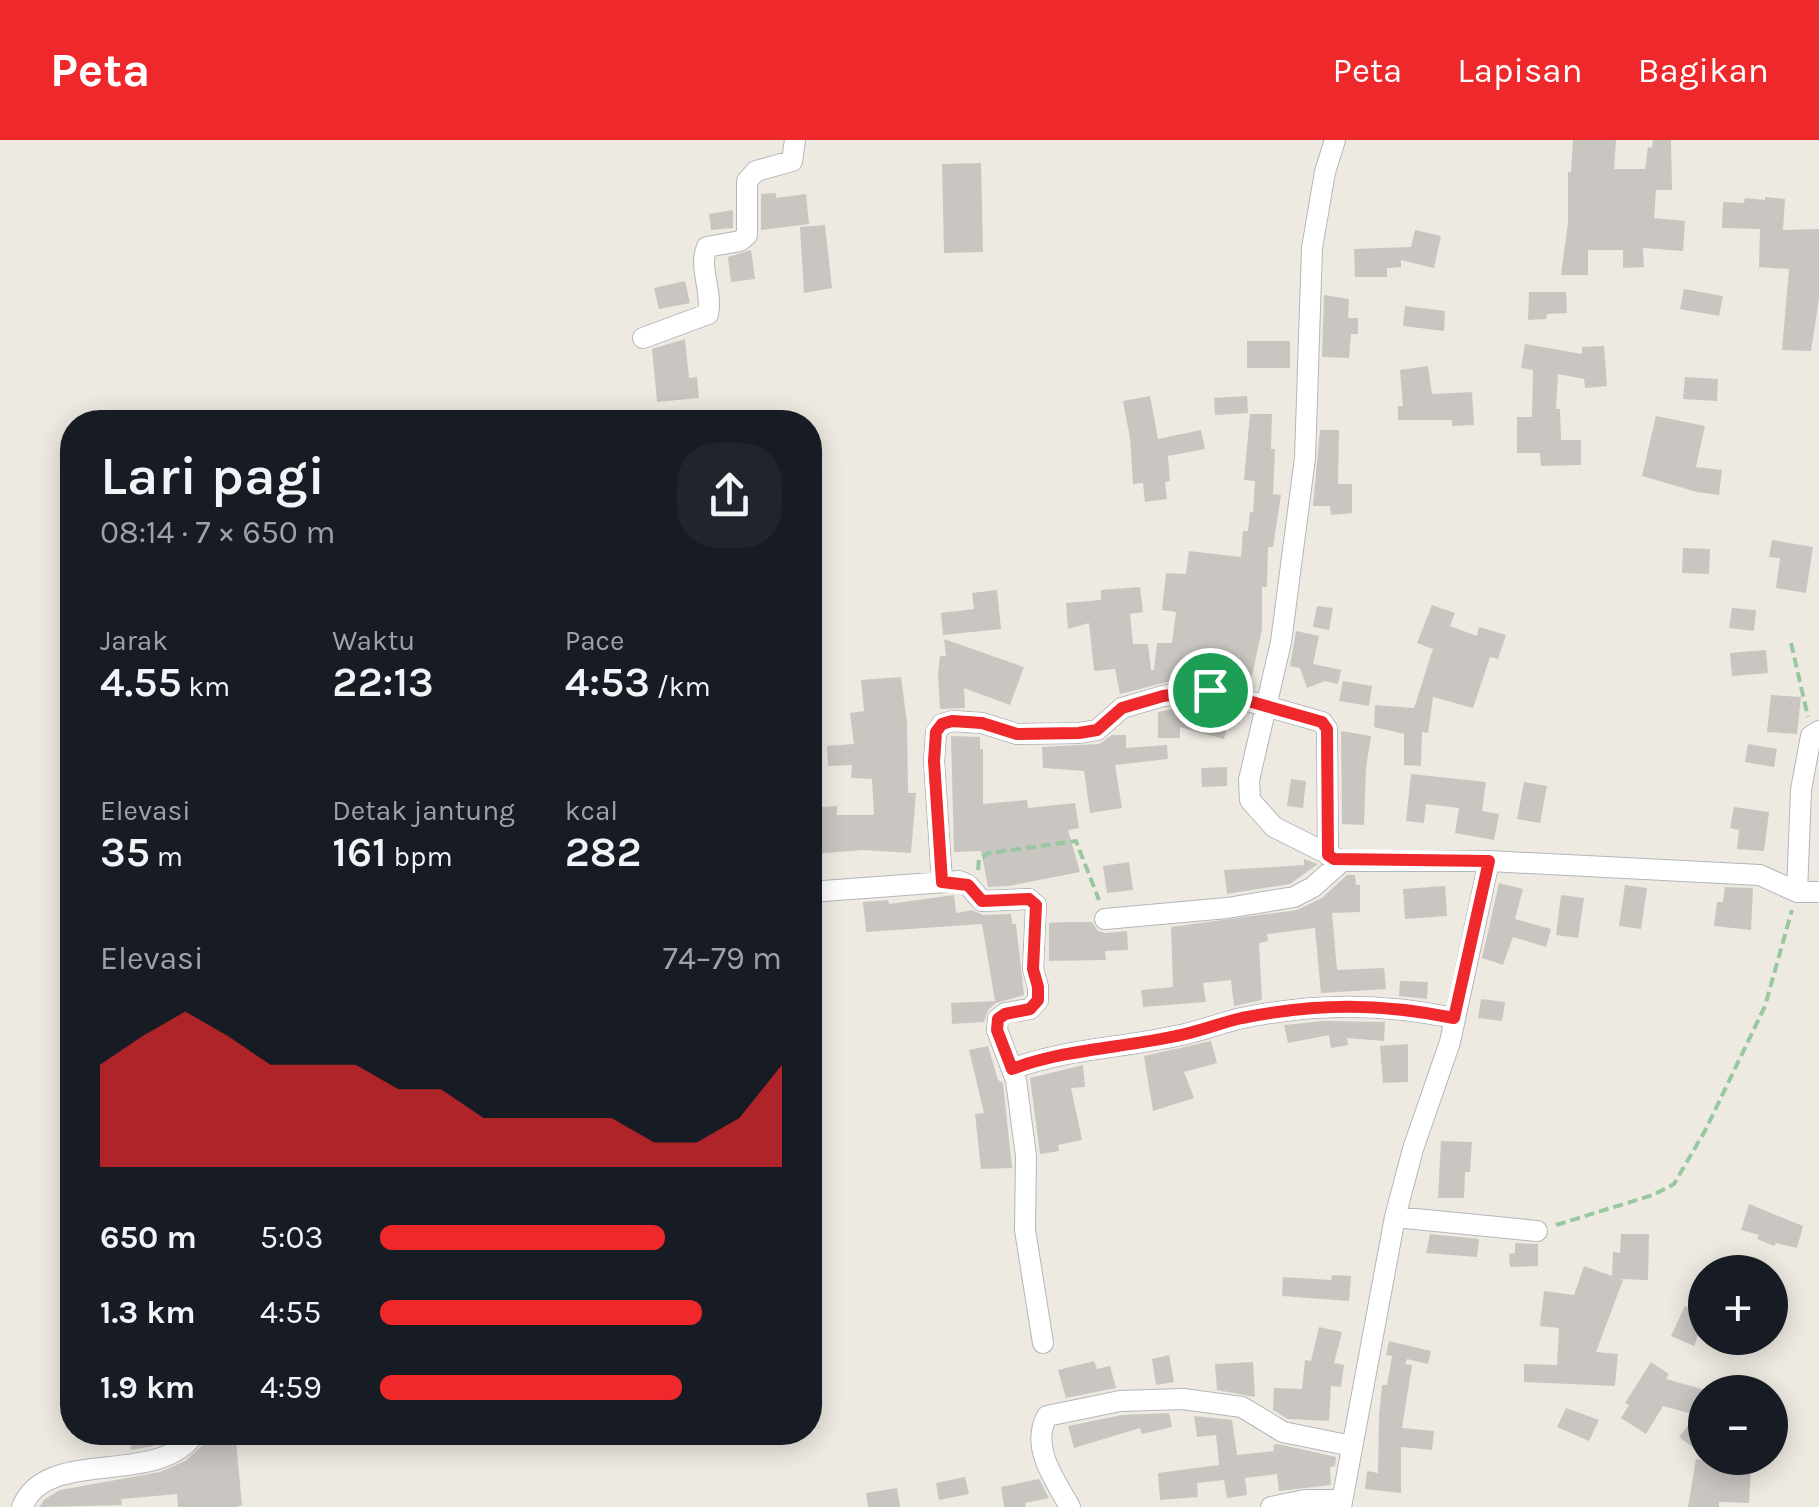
<!DOCTYPE html>
<html lang="id">
<meta charset="utf-8">
<style>
body{margin:0;font-family:Karla,sans-serif;background:#20242c;color:#f1f3f6;height:100vh;display:flex;flex-direction:column;font-size:38px;white-space:nowrap}
*{box-sizing:border-box;margin:0}
p{font-size:32px;color:#9ea1a6}
.icon{flex:none;width:55px;height:55px;fill:none;stroke:currentColor;stroke-width:2;stroke-linecap:round;stroke-linejoin:round}
.map{position:relative;flex:1;overflow:hidden}
.drawer{position:absolute;left:60px;top:270px;width:762px;height:1035px;display:flex;flex-direction:column;background:#171b24;border-radius:40px;box-shadow:0 5px 25px #0003}
.drawer>*{flex:none}
.tools{position:absolute;left:1688px;top:1115px;display:grid;gap:20px}
.tools a{display:grid;place-items:center;width:100px;height:100px;border-radius:50%;background:#171b24;box-shadow:0 5px 25px #0003;font-size:50px}
.pin{position:absolute;display:grid;place-items:center;width:85px;height:85px;color:#fff;margin:-42px;border:5px solid #fff;border-radius:50%;box-shadow:0 2px 10px #0007}
.round{display:grid;place-items:center;flex:none;width:105px;height:105px;border-radius:40px;background:#20242c}
.summary{display:flex;align-items:center;justify-content:space-between;height:170px;padding:0 40px}
h1{font-size:55px;font-weight:600;line-height:75px}
.stats{display:grid;grid-template-columns:repeat(3,1fr);gap:15px;height:170px;padding:10px 40px}
.stats div{display:grid;align-content:center}
.stats b{font-size:42px;font-weight:600}
.stats small{font-size:28px;font-weight:400}
.stats p{font-size:28px}
.chart{height:280px;padding:20px 40px}
.chart p{display:flex;justify-content:space-between}
.chart svg{width:100%;height:180px;margin-top:10px;fill:#ef282b;opacity:.7}
ul{padding:0 40px;list-style:none;font-size:32px}
li{display:grid;grid-template-columns:160px 120px 1fr;align-items:center;height:75px}
li i{height:25px;border-radius:12px;background:#ef282b}
header{display:flex;align-items:center;gap:60px;box-sizing:border-box;height:140px;padding:0 50px;background:#ef282b;color:#fff}
header strong{font-size:48px}
nav{display:flex;gap:55px;margin-inline-start:auto;font-size:35px}
.map>svg:first-child{display:block}
</style>
<header>
<strong>Peta</strong>
<nav><a>Peta</a><a>Lapisan</a><a>Bagikan</a></nav>
</header>
<div class="map">
<svg width="1819" height="1367" viewBox="0 0 1819 1367">
<rect width="100%" height="100%" fill="#eeeae2"/>
<path fill="#c9c5c0" d="M1573 0H1616L1614 29H1645L1648 7 1652 8 1653 0H1671L1672 50H1656L1654 78 1685 81 1683 111 1643 108 1644 127 1623 128V110H1588V135H1561L1568 83V32H1571Z
M981 23 983 112 944 113 942 24Z
M776 53V58L806 54 809 84 761 90V54Z
M1765 57 1785 59 1783 90 1819 89V159L1811 211 1782 210 1789 129 1759 127 1760 89 1722 88 1723 62 1744 63 1745 58 1765 60Z
M733 70V88L711 90 709 74Z
M825 85 832 148 804 153 800 87Z
M1415 90 1441 96 1434 128 1401 120V127L1387 128V137H1355L1354 109 1411 107Z
M751 110 755 139 731 142 728 117Z
M685 141 690 163 659 169 654 148Z
M1684 149 1723 156 1719 176 1680 169Z
M1529 152H1566L1567 173 1547 174 1546 179 1528 180Z
M1324 155 1349 159 1348 178H1358V194H1351L1349 218 1322 217Z
M1405 166 1445 171 1444 191 1403 186Z
M685 199 689 238 697 237 699 258 657 262 652 209Z
M1247 201H1290V228H1247Z
M1525 204 1582 214V207L1604 206 1607 246 1585 248 1584 239 1558 234 1556 269H1560L1561 300H1581V325L1541 326 1540 313H1517V277H1532L1533 230 1521 228Z
M1428 226 1432 254 1472 252 1474 285 1452 286V280H1398V266H1403L1400 230Z
M1685 237 1718 239 1717 261 1683 259Z
M1150 256 1158 299 1201 290 1205 309 1168 316 1170 341 1165 342 1167 359 1145 362 1143 343 1133 344 1130 298 1123 261Z
M1247 256 1248 273 1215 275 1214 258Z
M1250 274H1272L1271 309H1275L1273 354 1281 355 1273 407H1268L1267 447H1262V489L1252 536 1233 532 1230 542 1208 536 1183 538 1120 554 1115 529 1094 531 1089 483 1068 489 1066 463 1101 460V450L1140 447 1143 472 1130 474 1133 504H1148L1151 530H1154L1157 503H1172L1176 472 1162 470 1166 433 1186 434 1189 411 1241 417 1243 391H1248L1250 372H1253L1255 341 1244 340Z
M1656 276 1705 286 1696 327 1722 330 1719 355 1697 352 1642 336Z
M1320 290H1339L1338 344H1352V373L1331 375 1330 366H1313Z
M1772 400 1813 407 1806 453 1776 448 1780 418 1769 417Z
M1683 408 1710 409 1709 434 1682 433Z
M997 450 1001 489 943 495 941 473 974 469 972 453Z
M1432 465 1455 473 1450 486 1477 496 1479 487 1506 495 1498 519 1490 517 1473 568 1433 557 1428 593 1422 592 1421 626 1404 625V594L1374 587 1375 565 1414 568 1433 509 1417 503Z
M1317 466 1333 468 1329 490 1313 487Z
M1732 468 1756 470 1754 491 1729 488Z
M1296 491 1319 496 1313 524 1341 530 1338 544 1325 541 1307 548 1300 528 1290 526Z
M944 499 1024 527 1010 565 964 548 965 568 940 569 938 534 940 516H946Z
M1766 510 1768 533 1732 536 1730 513Z
M901 537 907 583 908 653H916L911 713 863 710 813 714 810 668 837 666V675H874L872 639 851 638 852 625 828 626 827 606 854 604 850 573 864 571 861 540Z
M1343 541 1372 546 1369 566 1339 561Z
M1771 555 1801 557 1797 594 1767 592Z
M1178 568 1230 576 1224 599 1180 587V598H1158V572Z
M1341 591 1371 596 1366 628 1364 685 1342 684Z
M1112 595H1126V608L1167 605 1168 619 1115 625 1122 668 1090 673 1084 631 1043 628 1042 607 1099 604Z
M951 596 980 597V609H983V664L1027 660 1028 668 1075 663 1079 688 1068 690 1080 732 1009 746 988 747 981 711 954 712Z
M1748 604 1777 609 1774 627 1745 622Z
M1227 627V646L1202 647 1201 628Z
M1411 634 1486 642 1482 671 1499 674 1494 700 1455 693 1459 668 1426 664 1424 683 1406 681Z
M1291 639 1306 641 1303 668 1287 666Z
M1524 642 1547 646 1540 683 1517 679Z
M1734 667 1769 672 1764 711 1737 709 1739 690 1730 688Z
M1304 719 1318 724 1290 744 1227 754 1224 730 1304 725Z
M1129 722 1133 750 1107 753 1103 726Z
M1347 735H1355L1356 745H1360V772L1332 773 1337 830 1384 828 1386 849 1321 853 1315 788 1267 794 1268 801 1259 803 1262 860 1234 866 1231 840 1203 843 1206 862 1143 867 1141 850 1173 847 1171 787 1297 770 1322 758Z
M1499 743 1523 749 1515 779 1551 789 1546 807 1513 797 1503 825 1482 818Z
M1625 745 1647 748 1641 789 1619 786Z
M1445 746 1447 776 1405 779 1403 749Z
M1725 747 1753 748 1751 790 1714 786 1717 762H1723Z
M954 755 956 773 972 770 983 775 1011 774 1012 784H1016L1024 855 996 863 988 870 984 882 952 884 951 863 995 861 982 784 866 792 863 762 888 760 889 764Z
M1561 755 1584 758 1578 798 1556 795Z
M1065 782H1092L1098 791 1105 793 1127 791 1128 810 1105 811 1106 820 1049 821V783Z
M1400 841 1428 842 1427 859 1399 856Z
M1481 859 1505 862 1502 881 1478 878Z
M1323 881 1385 882 1384 901 1347 898 1348 905 1331 908 1329 895 1288 903 1284 885Z
M1211 901 1217 923 1184 932 1194 958 1153 971 1144 916Z
M1408 904V942L1383 943 1380 906Z
M988 906 998 940 1003 943 1012 1028 981 1029 975 974 984 973 969 910Z
M1083 925 1085 947 1071 948 1082 1000 1058 1005 1059 1011 1040 1014 1030 938Z
M1441 1001 1472 1002 1470 1032H1465L1464 1058H1438Z
M1749 1064 1803 1086 1797 1108 1776 1103 1774 1106 1757 1099 1759 1095 1741 1090Z
M1430 1094 1479 1099 1477 1117 1426 1113Z
M1621 1094H1649L1648 1140 1620 1139 1623 1140 1596 1212 1618 1214 1615 1246 1524 1242V1224L1557 1225 1559 1188 1540 1186 1544 1151 1574 1155 1584 1126 1612 1136 1613 1112 1620 1113Z
M1515 1103 1538 1104V1126L1510 1127 1509 1114 1515 1113Z
M1332 1135 1351 1136 1349 1161 1282 1156 1283 1137 1331 1140Z
M1685 1166 1705 1175 1694 1206 1671 1196Z
M1319 1187 1342 1192 1334 1223 1344 1225 1341 1247 1331 1246 1329 1281 1288 1279 1273 1270 1274 1248 1302 1249 1305 1220 1311 1221Z
M1389 1201 1431 1211 1428 1224 1407 1219 1405 1224 1412 1225 1402 1288 1434 1291 1432 1310 1401 1307V1353L1365 1349 1367 1331 1378 1333 1379 1276 1382 1245H1387L1392 1216 1386 1215Z
M1169 1215 1174 1242 1156 1245 1152 1219Z
M1094 1221 1097 1229 1110 1226 1116 1248 1066 1258 1058 1230Z
M1253 1222 1255 1257 1217 1250 1215 1224Z
M1651 1222 1669 1234 1666 1239 1705 1250V1293L1694 1308 1679 1297 1696 1275 1663 1266 1646 1294 1621 1278 1629 1265 1625 1263Z
M1566 1268 1599 1280 1589 1301 1557 1287Z
M1169 1273 1172 1287 1142 1294 1140 1288 1074 1308 1068 1286 1122 1275Z
M1194 1276 1232 1280 1237 1315 1274 1311 1273 1305 1278 1304 1336 1317 1335 1326 1330 1327 1331 1345 1279 1351 1277 1334 1245 1338 1247 1355 1227 1358 1224 1340 1197 1343 1198 1357 1160 1360 1158 1333 1219 1325 1216 1295 1197 1297Z
M172 1292H176L153 1306 131 1310V1293Z
M236 1300 242 1365 237 1367H178L177 1354 121 1359 122 1365 39 1367 45 1359 60 1350 160 1332 185 1321 206 1302Z
M1696 1319 1717 1323 1716 1328 1751 1326 1749 1363 1719 1362V1367H1688Z
M965 1337 969 1354 939 1360 936 1343Z
M1039 1339 1049 1358 1025 1363 1026 1367H1004L1001 1347Z
M897 1348 900 1367H868L866 1353Z"/>
<g fill="none" stroke-linecap="round" stroke-linejoin="round">
<g stroke="#b3b6ba" stroke-width="22">
<path id="minor" d="M1335 0 1325 32 1312 108 1305 318 1281 502 1249 640 1250 660 1274 687 1342 721H1489L1760 735 1797 752H1819
M643 198 708 174C713 152 698 127 707 107L740 101 747 95V41L756 31 792 21 795 0
M942 741 934 621 936 593 942 584 953 581 982 583 1017 594 1079 593 1097 590 1122 568 1163 556 1209 550 1322 582 1327 589 1328 715
M810 752 959 741 968 745 982 761 1029 759 1036 765 1033 829 1038 847V860L1030 869 1005 873 998 879 997 890 1016 940 1026 1016 1025 1090 1043 1203
M1797 752 1801 650 1811 596 1819 591
M1105 779 1227 768 1294 757 1313 747 1342 721
M1012 929C1065 909 1121 908 1176 896 1199 892 1220 883 1242 878 1317 863 1379 863 1454 878
M1395 1077 1537 1091
M22 1367C47 1305 160 1349 196 1292
M1070 1367C1055 1340 1030 1307 1047 1276L1120 1261 1183 1259 1242 1267 1283 1292 1352 1306
M1271 1367 1305 1360H1342
M1341 1367 1395 1077 1413 1009 1450 902 1489 721"/>
</g>
<path stroke="#97c8a0" stroke-width="4" stroke-dasharray="10 5" stroke-linecap="butt" d="M1791 503 1808 577
M978 730 979 719 989 713 1076 701 1099 760
M1556 1085 1653 1055 1674 1044 1706 989 1765 866 1792 770"/>
<use href="#minor" stroke="#fff" stroke-width="20"/>
</g>
<g fill="none" stroke-linecap="round" stroke-linejoin="round">
<g stroke="#fff" stroke-width="20">
<path id="route" d="M1210 550 1322 582 1327 589 1328 715 1334 719 1489 721 1454 878C1379 863 1317 863 1242 878 1220 883 1198 892 1176 896 1121 908 1065 909 1012 929L997 890 998 879 1005 874 1030 869 1038 860V847L1033 829 1036 765 1029 759 982 761 968 745 942 742 934 621 936 592 942 584 952 581 982 583 1017 594 1079 593 1097 590 1122 568 1163 556Z"/>
</g>
<use href="#route" stroke="#ef282b" stroke-width="12"/>
</g>
</svg>
<div class="tools">
<a>+</a>
<a>−</a>
</div>
<div class="pin" style="left:1210px;top:550px;background:#1e9e55"><svg class="icon" aria-label="arrive" viewBox="0 0 24 24"><path d="M6 21V4h12l-3 4 3 4H6"/></svg></div>
<section class="drawer">
<div class="summary"><div><h1>Lari pagi</h1><p>08:14 · 7 × 650 m</p></div><a class="round"><svg class="icon" aria-label="share" viewBox="0 0 24 24"><path d="M12 15V3M7 8l5-5 5 5M5 13v7h14v-7"/></svg></a></div>
<div class="stats">
<div><p>Jarak</p><b>4.55<small> km</small></b></div>
<div><p>Waktu</p><b>22:13</b></div>
<div><p>Pace</p><b>4:53<small> /km</small></b></div>
</div>
<div class="stats">
<div><p>Elevasi</p><b>35<small> m</small></b></div>
<div><p>Detak jantung</p><b>161<small> bpm</small></b></div>
<div><p>kcal</p><b>282</b></div>
</div>
<div class="chart"><p><span>Elevasi</span>74–79 m</p>
<svg viewBox="0 0 160 44" preserveAspectRatio="none"><path d="M0 44V19L10 12L20 6L30 12L40 19L50 19L60 19L70 25L80 25L90 32L100 32L110 32L120 32L130 38L140 38L150 32L160 19V44z"/></svg>
</div>
<ul>
<li><b>650 m</b>5:03<i style="width:71%"></i></li>
<li><b>1.3 km</b>4:55<i style="width:80%"></i></li>
<li><b>1.9 km</b>4:59<i style="width:75%"></i></li>
</ul>
</section>
</div>
